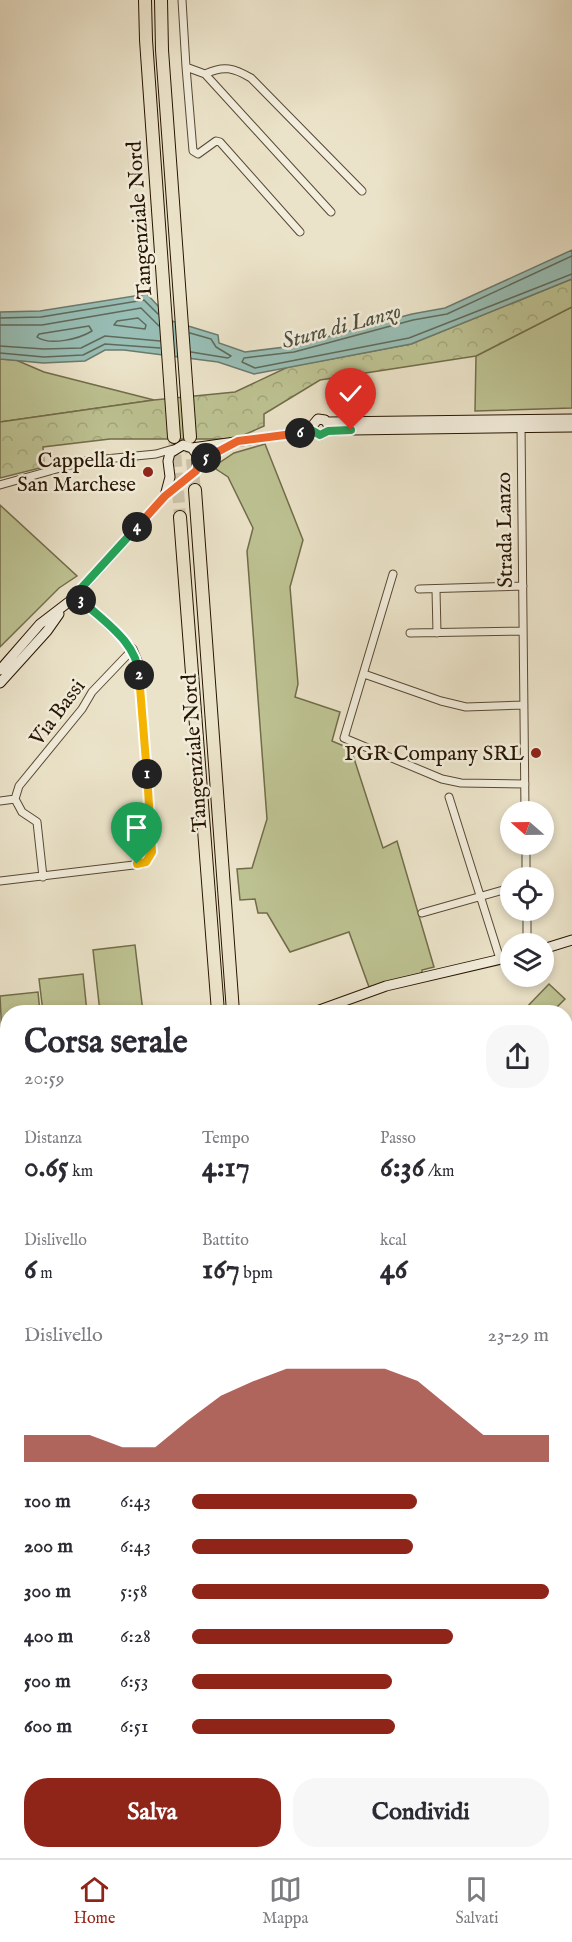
<!DOCTYPE html>
<html lang="it">
<meta charset="utf-8">
<style>
body{margin:0;font-family:"IM FELL English",serif;background:#f7f7f7;color:#2b2b33;height:100vh;display:flex;flex-direction:column;font-size:22px;white-space:nowrap}
*{box-sizing:border-box;margin:0}
p{font-size:20px;color:#7c7c81}
.icon{flex:none;width:33px;height:33px;fill:none;stroke:currentColor;stroke-width:2;stroke-linecap:round;stroke-linejoin:round}
.map{position:relative;flex:1;overflow:hidden}
.panel{position:absolute;left:0px;top:1005px;width:573px;height:854px;display:flex;flex-direction:column;background:#fff;border-radius:24px 24px 0 0;box-shadow:0 3px 9px #0003}
.panel>*{flex:none}
.needle{width:39px;rotate:290deg}
.controls{position:absolute;left:500px;top:801px;display:grid;gap:12px}
.controls a{display:grid;place-items:center;width:54px;height:54px;border-radius:50%;background:#fff;box-shadow:0 3px 9px #0003;font-size:30px}
.pin{position:absolute;display:grid;place-items:center;width:51px;height:51px;color:#fff;margin:-62px -26px;border-radius:50% 50% 50% 0;rotate:-45deg;box-shadow:0 0 6px #0007}
.pin .icon{rotate:45deg}
.km{position:absolute;width:30px;height:30px;margin:-15px;border-radius:50%;background:#222;color:#fff;font-size:16px;line-height:30px;text-align:center}
.round{display:grid;place-items:center;flex:none;width:63px;height:63px;border-radius:24px;background:#f7f7f7}
.overview{display:flex;align-items:center;justify-content:space-between;height:102px;padding:0 24px}
h1{font-size:33px;font-weight:700;line-height:45px}
.metrics{display:grid;grid-template-columns:repeat(3,1fr);gap:9px;height:102px;padding:6px 24px}
.metrics div{display:grid;align-content:center}
.metrics b{font-size:30px;font-weight:700}
.metrics small{font-size:16px;font-weight:400}
.metrics p{font-size:16px}
.chart{height:168px;padding:12px 24px}
.chart p{display:flex;justify-content:space-between}
.chart svg{width:100%;height:108px;margin-top:6px;fill:#8f2418;opacity:.7}
.action{display:flex;gap:12px;margin-top:auto;padding:12px 24px}
.action a{flex:1;height:69px;border-radius:24px;background:#8f2418;color:#fff;font-size:24px;font-weight:700;line-height:69px;text-align:center}
.action a+a{background:#f7f7f7;color:#2b2b33}
ul{padding:0 24px;list-style:none;font-size:20px}
li{display:grid;grid-template-columns:96px 72px 1fr;align-items:center;height:45px}
li i{height:15px;border-radius:8px;background:#8f2418}
.dock{display:flex;justify-content:space-around;align-items:center;height:84px;border-top:2px solid #e1e1e2;background:#fff;font-size:16px;color:#7c7c81}
.dock a{display:grid;justify-items:center;gap:3px}
.dock .active{color:#8f2418}
.map>svg:first-child{display:block}
</style>
<div class="map">
<svg width="572" height="1858" viewBox="0 0 572 1858">
<defs>
<pattern id="forest-crowns" width="20" height="18" patternUnits="userSpaceOnUse" patternTransform="scale(1.5)"><rect width="20" height="18" fill="#bdc292"/><path d="M2 6a3 3 0 1 1 6 0M12 15a3 3 0 1 1 6 0" fill="none" stroke="#a2a67c"/></pattern>
</defs>
<rect width="100%" height="100%" fill="#ebe3c9"/>
<filter id="stains"><feTurbulence type="fractalNoise" baseFrequency=".00333" numOctaves="4"/><feColorMatrix values="0 0 0 0 .2 0 0 0 0 .09 0 0 0 0 .02 0 0 0 .5 -.17"/></filter>
<radialGradient id="worn" r=".72"><stop offset=".6" stop-color="#630" stop-opacity="0"/><stop offset="1" stop-color="#630" stop-opacity=".3"/></radialGradient>
<path fill="#bdc292" stroke="#726c4a" stroke-width="1.5" d="M572 307V408L475 411 476 356Z
M0 359 16 360 44 372 154 400 0 422Z
M265 444 303 540 290 587 298 684 295 697 340 712 332 741 351 749 383 848 397 841 434 967 422 970V973L369 987 349 932 290 952 267 913H258L255 899 240 900 237 869 252 868 267 819 247 551 253 528 228 477 213 467 234 453Z
M0 505 77 576 59 588 0 647Z
M135 945 143 1012H100L93 950Z
M83 974 87 1012H43L39 979Z
M549 984 565 999 552 1012H522Z
M38 992 40 1012H8L7 1036H2L0 996Z
M0 1571 7 1573V1594H0Z
M336 1851H377L367 1858H334Z"/>
<path fill="url(#forest-crowns)" stroke="#726c4a" stroke-width="1.5" d="M572 279V307L476 356 320 380 264 414V426L235 439H110L43 447 44 467 0 478V422L154 400 235 392 288 367 411 344Z"/>
<path fill="#98beb5" stroke="#6b7a6d" stroke-width="1.5" d="M572 250V279L411 344 254 374 218 362 124 350H105L85 361 43 363 0 359V312L40 311 147 294 172 321 218 335 219 343 245 352 293 346 412 314 445 308Z"/>
<g fill="none" stroke-linecap="round" stroke-linejoin="round">
<path stroke="#606a5b" stroke-width="1.5" d="M572 256 447 314 413 320 294 352 244 358 242 362 255 368 409 338 572 274
M0 318 41 317 144 300 158 314
M138 318 146 325 145 329 114 325 117 321Z
M0 325H42L141 308 159 326
M89 326 92 331C79 339 50 346 37 337L39 334Z
M190 333 211 339 216 347 231 356 228 358 191 352
M0 346 44 349 81 348 105 336 160 341
M0 353 44 357 83 355 105 344 160 348"/>
<path stroke="#cec4ab" stroke-width="12" stroke-dasharray="12 6" stroke-linecap="butt" d="M174 437 180 517
M190 441 195 490"/>
<g stroke="#584833" stroke-width="9">
<path id="street" d="M182 0 186 67 205 74 331 212
M186 67 193 151 198 154 216 141 220 142 300 232
M205 74C224 65 234 68 251 78L362 191
M521 425 525 812
M0 485 85 461 156 454 173 449
M393 574 344 738 442 779 461 783 525 784
M419 589 523 586
M436 590 437 633
M410 633 523 631
M364 674 441 701 466 707 524 705
M449 797 500 959
M15 799 19 786 82 709 92 692 133 649
M15 799 22 812 37 822 43 877
M0 801 15 799
M526 844V878
M0 881 142 864 152 852 138 661 133 649 75 595
M527 910V944
M422 913 510 888
M566 1342 572 1345
M0 1717 8 1710
M566 1824 572 1805
M160 1851 166 1858
M452 1851 454 1858
M72 1858 80 1851
M467 1858 472 1851"/>
</g>
<g stroke="#271501" stroke-width="11">
<path id="secondary" d="M327 422 572 419
M313 431 320 435 328 431 351 430 572 427
M313 431V425L318 419 325 420 329 426
M192 448 313 431
M199 462 231 445
M0 670 40 624 70 601 165 496 196 471 198 456 192 448 183 445 170 453 168 461 170 477 165 496
M0 683 47 631 59 614
M543 949 572 940
M314 1012 386 986 510 957
M0 1216 8 1232
M8 1242 5 1251 8 1259
M0 1337 8 1335
M0 1347 8 1344
M566 1355 572 1357
M566 1364 572 1366
M0 1605 8 1604
M524 1851 546 1857
M545 1858 552 1854 561 1858"/>
</g>
<g stroke="#271501" stroke-width="14">
<path id="highway" d="M145 0 146 40 174 437
M161 0 162 50 190 437
M195 490 233 1012
M180 517 218 1012
M0 1563 8 1565
M253 1851 254 1858
M281 1851 282 1858
M298 1851V1858
M501 1851 517 1857
M331 1858 332 1851
M376 1858 386 1851"/>
</g>
<use href="#street" stroke="#f2eddc" stroke-width="7"/>
<use href="#secondary" stroke="#f2eddc" stroke-width="9"/>
<use href="#highway" stroke="#ebe3c9" stroke-width="12"/>
<path stroke="#271501" stroke-width="2" stroke-dasharray="10 10" stroke-linecap="butt" d="M566 1137 572 1135
M0 1327 8 1324"/>
</g>
<g fill="none" stroke-linecap="round" stroke-linejoin="round">
<g stroke="#fff" stroke-width="12">
<path id="split-1" d="M137 864 146 862 152 852 147 774"/>
</g>
<g stroke="#fff" stroke-width="12">
<path id="split-2" d="M139 675 147 774"/>
</g>
<g stroke="#fff" stroke-width="12">
<path id="split-3" d="M81 600C104 622 137 642 139 675"/>
</g>
<g stroke="#fff" stroke-width="12">
<path id="split-4" d="M81 600 75 595 137 527"/>
</g>
<g stroke="#fff" stroke-width="12">
<path id="split-5" d="M137 527 165 496 196 471 199 462 206 458"/>
</g>
<g stroke="#fff" stroke-width="12">
<path id="split-6" d="M206 458 238 441 300 433"/>
</g>
<g stroke="#fff" stroke-width="12">
<path id="split-7" d="M300 433 313 431 320 435 328 431 351 430"/>
</g>
<use href="#split-1" stroke="#f5b400" stroke-width="8"/>
<use href="#split-2" stroke="#f5b400" stroke-width="8"/>
<use href="#split-3" stroke="#22a559" stroke-width="8"/>
<use href="#split-4" stroke="#22a559" stroke-width="8"/>
<use href="#split-5" stroke="#f0652b" stroke-width="8"/>
<use href="#split-6" stroke="#f0652b" stroke-width="8"/>
<use href="#split-7" stroke="#22a559" stroke-width="8"/>
</g>
<g fill="#8f2418" stroke="#f2eddc" stroke-width="2">
<circle cx="148" cy="472" r="6"/>
<circle cx="536" cy="753" r="6"/>
</g>
<g text-anchor="middle" stroke-width="5" stroke-linejoin="round" paint-order="stroke">
<g font-size="21" fill="#271501" stroke="#f2eddc">
<text transform="translate(139 220) rotate(-94)" y="7">Tangenziale Nord</text>
<text transform="translate(504 530) rotate(-91)" y="7">Strada Lanzo</text>
<text transform="translate(57 712) rotate(-53)" y="7">Via Bassi</text>
<text transform="translate(194 753) rotate(-94)" y="7">Tangenziale Nord</text>
</g>
<g font-size="21" fill="#271501" stroke="#f2eddc" text-anchor="end">
<text x="136" y="467">Cappella di<tspan x="136" dy="24">San Marchese</tspan></text>
<text x="524" y="760">PGR Company SRL</text>
</g>
<g font-size="22" font-style="italic" fill="#4f5040" stroke="#f2eddc">
<text transform="translate(341 325) rotate(-15)" y="8">Stura di Lanzo</text>
</g>
</g>
<rect width="100%" height="100%" filter="url(#stains)"/>
<rect width="100%" height="100%" fill="url(#worn)"/>
</svg>
<div class="controls">
<a><svg class="needle" viewBox="-14 -14 28 28"><path d="M0-13l5 13h-10z" fill="#e53935"/><path d="M0 13l5-13h-10z" fill="#7c7c81"/></svg></a>
<a><svg class="icon" aria-label="locate" viewBox="0 0 24 24"><circle cx="12" cy="12" r="6"/><path d="M12 2v4M12 18v4M2 12h4M18 12h4"/></svg></a>
<a><svg class="icon" aria-label="layers" viewBox="0 0 24 24"><path d="M12 4l9 5-9 5-9-5zM3 14l9 5 9-5"/></svg></a>
</div>
<div class="pin" style="left:137px;top:864px;background:#1e9e55"><svg class="icon" aria-label="arrive" viewBox="0 0 24 24"><path d="M6 21V4h12l-3 4 3 4H6"/></svg></div>
<div class="pin" style="left:351px;top:430px;background:#d93025"><svg class="icon" aria-label="check" viewBox="0 0 24 24"><path d="M5 12l5 5 9-10"/></svg></div>
<b class="km" style="left:147px;top:774px">1</b>
<b class="km" style="left:139px;top:675px">2</b>
<b class="km" style="left:81px;top:600px">3</b>
<b class="km" style="left:137px;top:527px">4</b>
<b class="km" style="left:206px;top:458px">5</b>
<b class="km" style="left:300px;top:433px">6</b>
<section class="panel">
<div class="overview"><div><h1>Corsa serale</h1><p>20:59</p></div><a class="round"><svg class="icon" aria-label="share" viewBox="0 0 24 24"><path d="M12 15V3M7 8l5-5 5 5M5 13v7h14v-7"/></svg></a></div>
<div class="metrics">
<div><p>Distanza</p><b>0.65<small> km</small></b></div>
<div><p>Tempo</p><b>4:17</b></div>
<div><p>Passo</p><b>6:36<small> /km</small></b></div>
</div>
<div class="metrics">
<div><p>Dislivello</p><b>6<small> m</small></b></div>
<div><p>Battito</p><b>167<small> bpm</small></b></div>
<div><p>kcal</p><b>46</b></div>
</div>
<div class="chart"><p><span>Dislivello</span>23–29 m</p>
<svg viewBox="0 0 160 44" preserveAspectRatio="none"><path d="M0 44V33L10 33L20 33L30 38L40 38L50 27L60 17L70 11L80 6L90 6L100 6L110 6L120 11L130 22L140 33L150 33L160 33V44z"/></svg>
</div>
<ul>
<li><b>100 m</b>6:43<i style="width:63%"></i></li>
<li><b>200 m</b>6:43<i style="width:62%"></i></li>
<li><b>300 m</b>5:58<i style="width:100%"></i></li>
<li><b>400 m</b>6:28<i style="width:73%"></i></li>
<li><b>500 m</b>6:53<i style="width:56%"></i></li>
<li><b>600 m</b>6:51<i style="width:57%"></i></li>
</ul>
<div class="action"><a>Salva</a><a>Condividi</a></div>
</section>
</div>
<nav class="dock">
<a class="active"><svg class="icon" aria-label="home" viewBox="0 0 24 24"><path d="M3 11l9-7 9 7M6 9v11h12V9"/></svg>Home</a>
<a><svg class="icon" aria-label="map" viewBox="0 0 24 24"><path d="M3 6l6-2 6 2 6-2v14l-6 2-6-2-6 2zM9 4v14M15 6v14"/></svg>Mappa</a>
<a><svg class="icon" aria-label="saved" viewBox="0 0 24 24"><path d="M7 4h10v16l-5-4-5 4z"/></svg>Salvati</a>
</nav>
